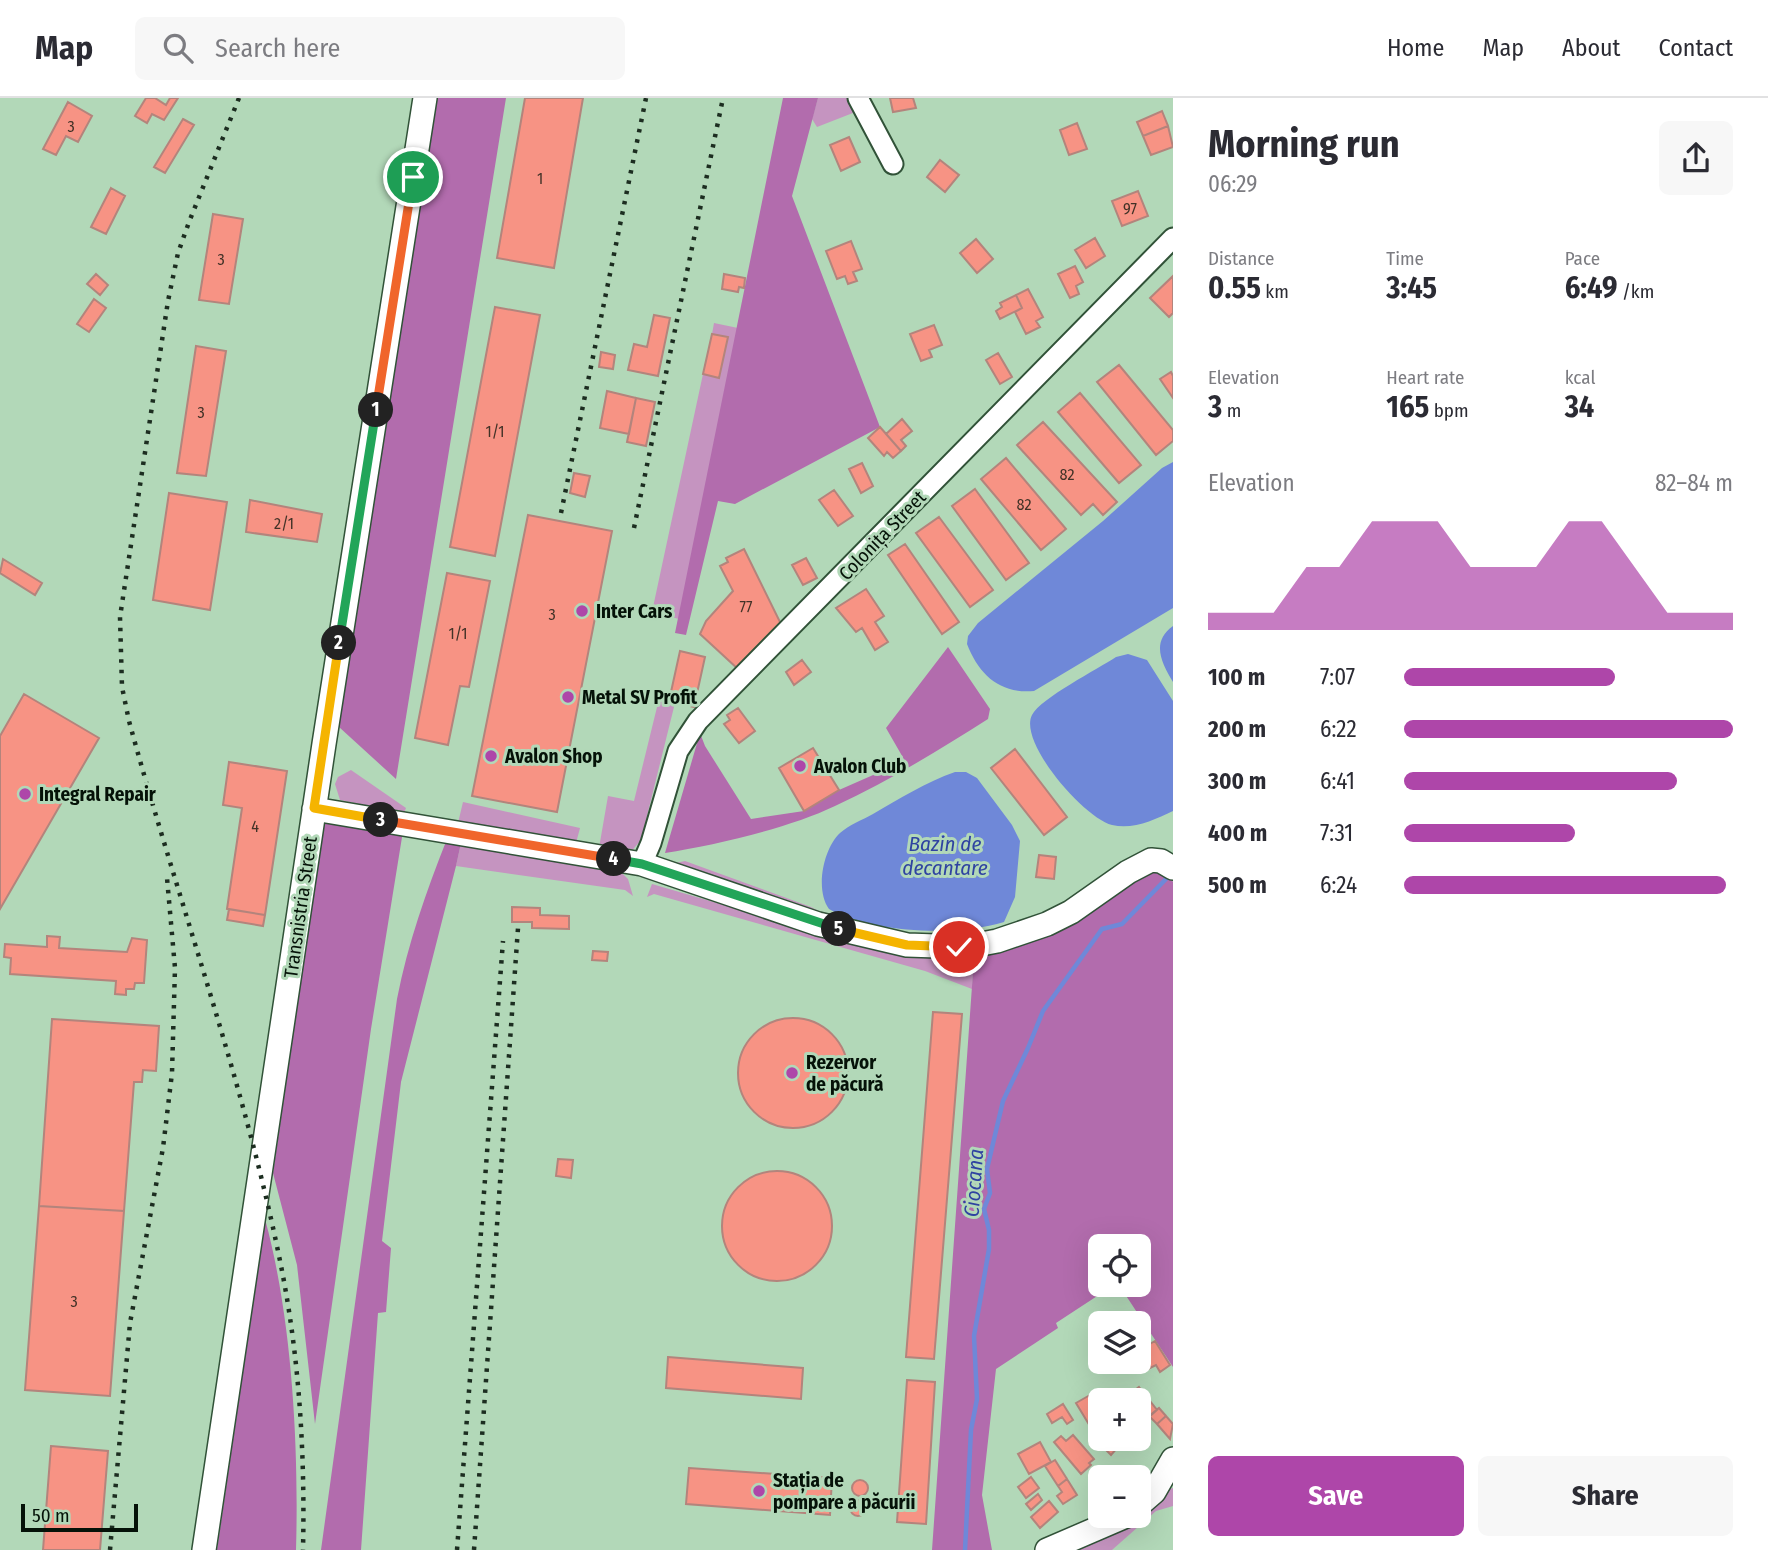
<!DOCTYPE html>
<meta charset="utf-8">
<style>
body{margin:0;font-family:"Fira Sans Condensed",sans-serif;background:#f7f7f7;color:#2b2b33;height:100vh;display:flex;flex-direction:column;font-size:26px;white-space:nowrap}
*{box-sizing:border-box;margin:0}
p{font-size:23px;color:#7c7c81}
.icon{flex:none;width:38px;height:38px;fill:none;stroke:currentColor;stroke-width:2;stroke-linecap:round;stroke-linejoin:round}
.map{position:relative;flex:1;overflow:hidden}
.drawer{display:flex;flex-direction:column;background:#fff;width:595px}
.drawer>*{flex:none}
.buttons{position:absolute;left:1088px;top:1136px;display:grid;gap:14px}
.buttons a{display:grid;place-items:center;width:63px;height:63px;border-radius:10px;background:#fff;box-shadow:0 7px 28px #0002;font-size:35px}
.scale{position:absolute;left:21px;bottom:18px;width:117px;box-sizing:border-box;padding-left:7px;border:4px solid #051208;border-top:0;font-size:19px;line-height:24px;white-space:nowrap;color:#051208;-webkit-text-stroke:5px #b2d8b8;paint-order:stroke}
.pin{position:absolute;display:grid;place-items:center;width:60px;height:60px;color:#fff;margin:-30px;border:4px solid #fff;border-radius:50%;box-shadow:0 2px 7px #0007}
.km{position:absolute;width:35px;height:35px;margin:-18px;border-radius:50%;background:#222;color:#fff;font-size:19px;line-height:35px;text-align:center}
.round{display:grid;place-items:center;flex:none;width:74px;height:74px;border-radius:10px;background:#f7f7f7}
.headline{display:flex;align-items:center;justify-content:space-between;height:119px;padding:0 35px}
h1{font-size:38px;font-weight:700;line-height:52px}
.figures{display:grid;grid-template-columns:repeat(3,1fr);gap:10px;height:119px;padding:7px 35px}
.figures div{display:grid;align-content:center}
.figures b{font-size:30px;font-weight:700}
.figures small{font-size:19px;font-weight:400}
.figures p{font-size:19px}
.chart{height:196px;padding:14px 35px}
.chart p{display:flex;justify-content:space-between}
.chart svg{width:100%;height:126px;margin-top:7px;fill:#ae46a9;opacity:.7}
.cta{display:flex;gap:14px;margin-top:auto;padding:14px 35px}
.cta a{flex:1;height:80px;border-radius:10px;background:#ae46a9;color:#fff;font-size:28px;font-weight:700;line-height:80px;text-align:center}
.cta a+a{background:#f7f7f7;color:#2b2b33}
ul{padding:0 35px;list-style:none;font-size:23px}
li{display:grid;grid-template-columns:112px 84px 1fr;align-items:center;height:52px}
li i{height:18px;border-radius:9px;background:#ae46a9}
header{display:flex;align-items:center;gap:42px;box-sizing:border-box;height:98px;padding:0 35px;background:#fff;border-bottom:2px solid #e1e1e2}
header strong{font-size:33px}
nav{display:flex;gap:38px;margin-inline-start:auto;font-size:24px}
.search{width:490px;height:63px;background:#f7f7f7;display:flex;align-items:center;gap:18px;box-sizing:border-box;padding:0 24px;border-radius:10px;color:#7c7c81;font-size:26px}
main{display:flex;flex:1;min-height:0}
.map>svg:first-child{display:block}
</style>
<header>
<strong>Map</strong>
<div class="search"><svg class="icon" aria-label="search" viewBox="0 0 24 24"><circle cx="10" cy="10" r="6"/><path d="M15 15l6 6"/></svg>Search here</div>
<nav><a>Home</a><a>Map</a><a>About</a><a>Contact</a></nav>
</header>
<main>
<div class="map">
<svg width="1173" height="1452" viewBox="0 0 1173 1452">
<rect width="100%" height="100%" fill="#b2d8b8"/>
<path fill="#c594c0" d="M818 0H850L858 13 817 29 812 21Z
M714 225 738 230 679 521 652 514 703 276 719 280 728 240 712 236Z
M659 601 675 605 641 742 629 756 599 750 608 698 634 703Z
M351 672 406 710 404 715 340 702 335 686 338 679Z
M463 704 580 730 576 745 458 725Z
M461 745 622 775 628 781 633 798 625 792 456 768Z
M685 763 811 809 828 818 667 767Z
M652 786 881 853 934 860H974L972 891 925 873 654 796 647 799Z
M1173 1390V1408L1156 1413 1112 1452H1072C1096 1443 1121 1435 1141 1419 1154 1409 1157 1395 1173 1390Z"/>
<path fill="#b26cad" d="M433 0H506L396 681 339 629Z
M783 0H818L792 98 880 329 735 406 718 403 686 537 675 535Z
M948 549 990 611 988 621C939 652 889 683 835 708 789 730 716 747 665 755L700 635 705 648 751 721 804 713 839 692 905 663 886 630Z
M324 719 403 733 371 931 315 1326 297 1167 273 1075Z
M447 741 461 745 456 768 401 984 382 1143 391 1150 386 1214 378 1215 361 1452H321L397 901C408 845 426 794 447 741Z
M1157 772 1166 774 1173 784V1269L1119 1187 1139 1186V1148H1101V1186L1114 1187 1056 1225 1058 1230 996 1271 982 1397 992 1452H932L974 860C1040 851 1092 809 1147 774Z
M265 1121C292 1220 299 1349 296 1452H217Z"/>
<path fill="#6f88d8" d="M1173 364V510L1034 593C1000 596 979 577 967 546L968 538 978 525 1103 423 1162 370Z
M1173 528V584C1161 564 1151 544 1173 528Z
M1128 556 1147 562 1173 603V713C1154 722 1133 732 1112 727 1084 720 1018 644 1032 617 1041 600 1098 571 1116 559Z
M955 674H966L977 680 1012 727 1020 743 1015 799 1004 824C957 839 872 835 829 811 815 792 823 751 840 735 849 727 862 722 873 716 899 701 926 684 955 674Z"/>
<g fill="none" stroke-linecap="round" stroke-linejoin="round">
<path stroke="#6f88d8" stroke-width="4.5" d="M965 1452 971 1332 977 1301 974 1238 989 1151V1132L984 1111 990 1095 987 1071 1003 1003 1028 950 1043 913 1102 831 1122 826 1166 781"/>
</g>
<path fill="#f79384" stroke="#b3847c" stroke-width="2" d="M146 0H155L166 7 170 0H178L164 22 152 16 147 25 135 18Z
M525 0H583L554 170 497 160Z
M890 0H913L916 10 893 14Z
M68 4 92 18 78 44 66 38 56 57 43 51Z
M1162 13 1168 28 1143 38 1137 24Z
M183 21 194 27 165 75 154 69Z
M1077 25 1087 51 1069 57 1060 32Z
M1168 28 1173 49 1151 57 1143 38Z
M849 39 860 64 841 73 830 47Z
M940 62 959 77 945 94 927 79Z
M111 90 125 98 106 136 91 129Z
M1138 93 1148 118 1122 128 1112 103Z
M213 116 243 121 229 206 199 202Z
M1095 140 1105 158 1086 170 1075 152Z
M976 141 993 161 977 175 960 155Z
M851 143 862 171 853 174 857 183 848 186 845 178 837 181 826 153Z
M1075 168 1083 184 1076 188 1079 196 1070 200 1058 176Z
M96 176 108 187 100 197 87 186Z
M724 176 745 180 744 190 739 189 738 194 722 191Z
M1173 178V215L1169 219 1150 200Z
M1028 191 1043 219 1036 223 1040 229 1026 236 1015 214 1022 210 1016 197Z
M1016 197 1022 210 1000 221 996 213 1002 209 1000 205Z
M94 201 106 210 89 234 77 226Z
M495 209 540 217 495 458 450 449Z
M654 217 670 220 658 278 628 272 634 246 647 249Z
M934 227 942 247 929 252 932 259 921 263 910 236Z
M712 236 728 239 719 280 703 276Z
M196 248 226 253 206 378 177 375Z
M601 254 615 257 613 271 599 269Z
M998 255 1012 279 1000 286 986 262Z
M1119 267 1173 332V343L1156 357 1097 284Z
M1171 274 1173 278V300L1160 281Z
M607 293 636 300 629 336 600 330Z
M1080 295 1141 367 1119 385 1058 314Z
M636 300 655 304 646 348 627 344Z
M902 321 912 333 901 342 906 348 901 353 886 336Z
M1043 324 1117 404 1103 417 1093 406 1081 417 1017 347Z
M880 329 901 353 893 360 887 354 884 358 868 340Z
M1006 360 1066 431 1041 452 981 381Z
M862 365 873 388 861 395 849 371Z
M574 375 590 378 585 399 570 395Z
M975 391 1029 465 1006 482 952 408Z
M834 392 853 418 838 428 819 402Z
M169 395 227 404 210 512 153 502Z
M250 402 322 416 317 444 246 434Z
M528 417 612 433 557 714 472 698Z
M939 419 993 492 970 509 916 435Z
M905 446 959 524 942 536 888 457Z
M744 451 781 526 738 571 700 536 706 523 733 493 720 468 728 464 726 460Z
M806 460 817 480 803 487 792 467Z
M3 461 42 485 35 497 0 475Z
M447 475 490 483 469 589 460 588 448 647 415 640Z
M866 491 884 518 875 524 888 544 875 552 862 530 856 534 836 510Z
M680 553 705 559 694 609 669 603Z
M802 562 811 574 794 587 786 574Z
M24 596 99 640 0 811V638Z
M738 610 755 633 739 645 724 626 730 622 727 617Z
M813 650 839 692 804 713 779 670Z
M1015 651 1067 719 1044 737 991 670Z
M229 664 287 673 265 817 227 811 242 710 223 707Z
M1039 757 1056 759 1054 781 1036 779Z
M512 809 540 810V817L569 818V831L532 830V824H512Z
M229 811 265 817 263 828 227 822Z
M47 838 60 839 59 850 127 854 132 840 147 842 144 885H135L134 891H126V897L115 896 116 883 10 876 11 860 4 859 5 846 47 849Z
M593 853 608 854 607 863 592 862Z
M933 914 962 916 934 1261 906 1259Z
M738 975a55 55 0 1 1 110 0a55 55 0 1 1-110 0Z
M52 921 159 928 156 973 143 972 142 984H134L124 1113 39 1108Z
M558 1061 573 1062 571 1080 556 1078Z
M722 1128a55 55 0 1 1 110 0a55 55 0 1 1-110 0Z
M39 1108 124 1113 110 1298 25 1292Z
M1155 1243 1170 1267 1160 1274 1156 1267 1146 1272 1140 1262 1146 1259 1141 1251Z
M668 1259 803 1270 801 1301 666 1290Z
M907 1282 935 1284 926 1426 897 1424Z
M1139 1289 1157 1312 1139 1328V1302H1122Z
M1097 1293 1102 1302 1100 1308 1101 1340 1124 1342 1111 1357 1102 1348 1076 1305Z
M1063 1306 1073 1322 1067 1326 1062 1319 1052 1325 1047 1316Z
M1159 1310 1166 1318 1157 1326 1149 1318Z
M1166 1318 1173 1326 1170 1341 1157 1326Z
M1073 1337 1094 1361 1089 1365 1091 1367 1081 1376 1054 1344 1061 1338 1066 1343Z
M1040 1344 1051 1364 1029 1376 1018 1356Z
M51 1348 108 1353 100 1452H43Z
M1055 1362 1067 1381 1058 1388 1045 1368Z
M689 1370 832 1380 830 1417 686 1406Z
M1031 1379 1039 1390 1026 1400 1018 1389Z
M1067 1381 1077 1397 1063 1406 1057 1398 1062 1394 1058 1388Z
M852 1390a8 8 0 1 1 16 0a8 8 0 1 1-16 0Z
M1038 1396 1042 1402 1031 1412 1026 1406Z
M850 1410a8 8 0 1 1 16 0a8 8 0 1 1-16 0Z
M1049 1403 1058 1414 1040 1430 1031 1419Z"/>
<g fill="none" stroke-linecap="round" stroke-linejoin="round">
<g stroke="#315238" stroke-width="23">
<path id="minor" d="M858 0 893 66
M642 766 651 745 678 653 698 623 1173 140"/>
</g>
<g stroke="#315238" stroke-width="26">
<path id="tertiary" d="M314 711 642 766 818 826 907 847 966 849 997 843 1047 826 1071 814 1128 774 1151 762 1161 763 1173 770
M1139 1407 1154 1394 1173 1361
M204 1452 324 646 425 0
M1047 1452 1126 1418"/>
</g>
<use href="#minor" stroke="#fff" stroke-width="19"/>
<use href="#tertiary" stroke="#fff" stroke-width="23"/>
<path stroke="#1c2d20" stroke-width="4.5" stroke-dasharray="3.5 7" stroke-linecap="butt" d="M239 0 189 124 178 155 168 203 120 519 122 589 129 623C179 807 247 991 283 1178 300 1268 305 1361 303 1452
M561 415 646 0
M634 430 723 0
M110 1452 130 1225 163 1050 172 975 175 870 167 780
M457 1452 503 843
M474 1452 518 830"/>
</g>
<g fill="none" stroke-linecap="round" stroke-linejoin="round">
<g stroke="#fff" stroke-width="14">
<path id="split-1" d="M376 312 413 79"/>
</g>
<g stroke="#fff" stroke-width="14">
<path id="split-2" d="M339 545 376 312"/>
</g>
<g stroke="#fff" stroke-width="14">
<path id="split-3" d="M339 545 314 710 381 722"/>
</g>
<g stroke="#fff" stroke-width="14">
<path id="split-4" d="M381 722 614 761"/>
</g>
<g stroke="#fff" stroke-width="14">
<path id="split-5" d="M614 761 642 766 839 831"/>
</g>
<g stroke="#fff" stroke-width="14">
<path id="split-6" d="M839 831 907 847 959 849"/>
</g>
<use href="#split-1" stroke="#f0652b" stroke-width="9"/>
<use href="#split-2" stroke="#22a559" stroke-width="9"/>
<use href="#split-3" stroke="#f5b400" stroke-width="9"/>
<use href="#split-4" stroke="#f0652b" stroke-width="9"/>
<use href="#split-5" stroke="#22a559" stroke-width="9"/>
<use href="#split-6" stroke="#f5b400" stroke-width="9"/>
</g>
<g fill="#ae46a9" stroke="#b2d8b8" stroke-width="2.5">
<circle cx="582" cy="513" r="7"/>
<circle cx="568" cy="599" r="7"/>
<circle cx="491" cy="658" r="7"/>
<circle cx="800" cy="668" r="7"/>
<circle cx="25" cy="696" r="7"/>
<circle cx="792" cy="975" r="7"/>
<circle cx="759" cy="1393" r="7"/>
</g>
<g text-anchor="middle" stroke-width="6" stroke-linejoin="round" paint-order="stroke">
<g font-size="16" fill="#423227">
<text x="71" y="34">3</text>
<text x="540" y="86">1</text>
<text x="1130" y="116">97</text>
<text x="221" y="167">3</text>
<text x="201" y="320">3</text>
<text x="495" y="339">1/1</text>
<text x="1067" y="382">82</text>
<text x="1024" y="412">82</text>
<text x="284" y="431">2/1</text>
<text x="746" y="514">77</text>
<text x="552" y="522">3</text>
<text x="458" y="541">1/1</text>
<text x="255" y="734">4</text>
<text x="74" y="1209">3</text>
</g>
<g font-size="19" fill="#051208" stroke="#b2d8b8">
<text transform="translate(882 437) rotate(-46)" y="7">Colonița Street</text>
<text transform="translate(300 809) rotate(-82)" y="7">Transnistria Street</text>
</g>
<g font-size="19" font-weight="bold" fill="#051208" stroke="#b2d8b8" text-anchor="start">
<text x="596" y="520">Inter Cars</text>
<text x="582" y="606">Metal SV Profit</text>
<text x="505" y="665">Avalon Shop</text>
<text x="814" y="675">Avalon Club</text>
<text x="39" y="703">Integral Repair</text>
<text x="806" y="971">Rezervor<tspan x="806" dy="22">de păcură</tspan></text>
<text x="773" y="1389">Stația de<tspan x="773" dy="22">pompare a păcurii</tspan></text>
</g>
<g font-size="21" font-style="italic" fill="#2f43a1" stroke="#b2d8b8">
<text x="945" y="753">Bazin de<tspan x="945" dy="24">decantare</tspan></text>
<text transform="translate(974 1085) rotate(-86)" y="7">Ciocana</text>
</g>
</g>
</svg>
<div class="buttons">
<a><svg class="icon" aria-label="locate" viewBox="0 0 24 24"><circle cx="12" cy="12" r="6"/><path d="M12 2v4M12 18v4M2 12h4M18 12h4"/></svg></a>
<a><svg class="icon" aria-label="layers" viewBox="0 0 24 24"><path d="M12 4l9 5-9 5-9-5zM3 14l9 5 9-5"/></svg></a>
<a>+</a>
<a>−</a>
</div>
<div class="scale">50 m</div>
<div class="pin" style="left:413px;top:79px;background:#1e9e55"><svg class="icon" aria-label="arrive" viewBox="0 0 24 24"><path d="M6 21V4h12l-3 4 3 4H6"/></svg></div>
<div class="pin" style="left:959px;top:849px;background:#d93025"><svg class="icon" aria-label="check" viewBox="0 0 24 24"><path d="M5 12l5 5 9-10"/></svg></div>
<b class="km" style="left:376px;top:312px">1</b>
<b class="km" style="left:339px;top:545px">2</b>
<b class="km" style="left:381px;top:722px">3</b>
<b class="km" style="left:614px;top:761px">4</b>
<b class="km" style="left:839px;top:831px">5</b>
</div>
<section class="drawer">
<div class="headline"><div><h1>Morning run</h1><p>06:29</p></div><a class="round"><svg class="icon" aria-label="share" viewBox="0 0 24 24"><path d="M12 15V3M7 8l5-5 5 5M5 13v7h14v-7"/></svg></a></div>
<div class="figures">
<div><p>Distance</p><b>0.55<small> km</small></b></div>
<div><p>Time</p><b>3:45</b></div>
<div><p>Pace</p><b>6:49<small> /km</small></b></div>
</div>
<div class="figures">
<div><p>Elevation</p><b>3<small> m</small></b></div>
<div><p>Heart rate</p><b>165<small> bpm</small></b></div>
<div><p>kcal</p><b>34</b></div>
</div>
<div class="chart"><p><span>Elevation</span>82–84 m</p>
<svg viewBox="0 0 160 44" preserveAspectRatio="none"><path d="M0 44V38L10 38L20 38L30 22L40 22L50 6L60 6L70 6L80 22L90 22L100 22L110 6L120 6L130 22L140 38L150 38L160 38V44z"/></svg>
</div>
<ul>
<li><b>100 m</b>7:07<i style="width:64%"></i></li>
<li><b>200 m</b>6:22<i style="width:100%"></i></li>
<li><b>300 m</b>6:41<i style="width:83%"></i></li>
<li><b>400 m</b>7:31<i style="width:52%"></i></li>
<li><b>500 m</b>6:24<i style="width:98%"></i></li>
</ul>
<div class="cta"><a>Save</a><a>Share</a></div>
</section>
</main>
